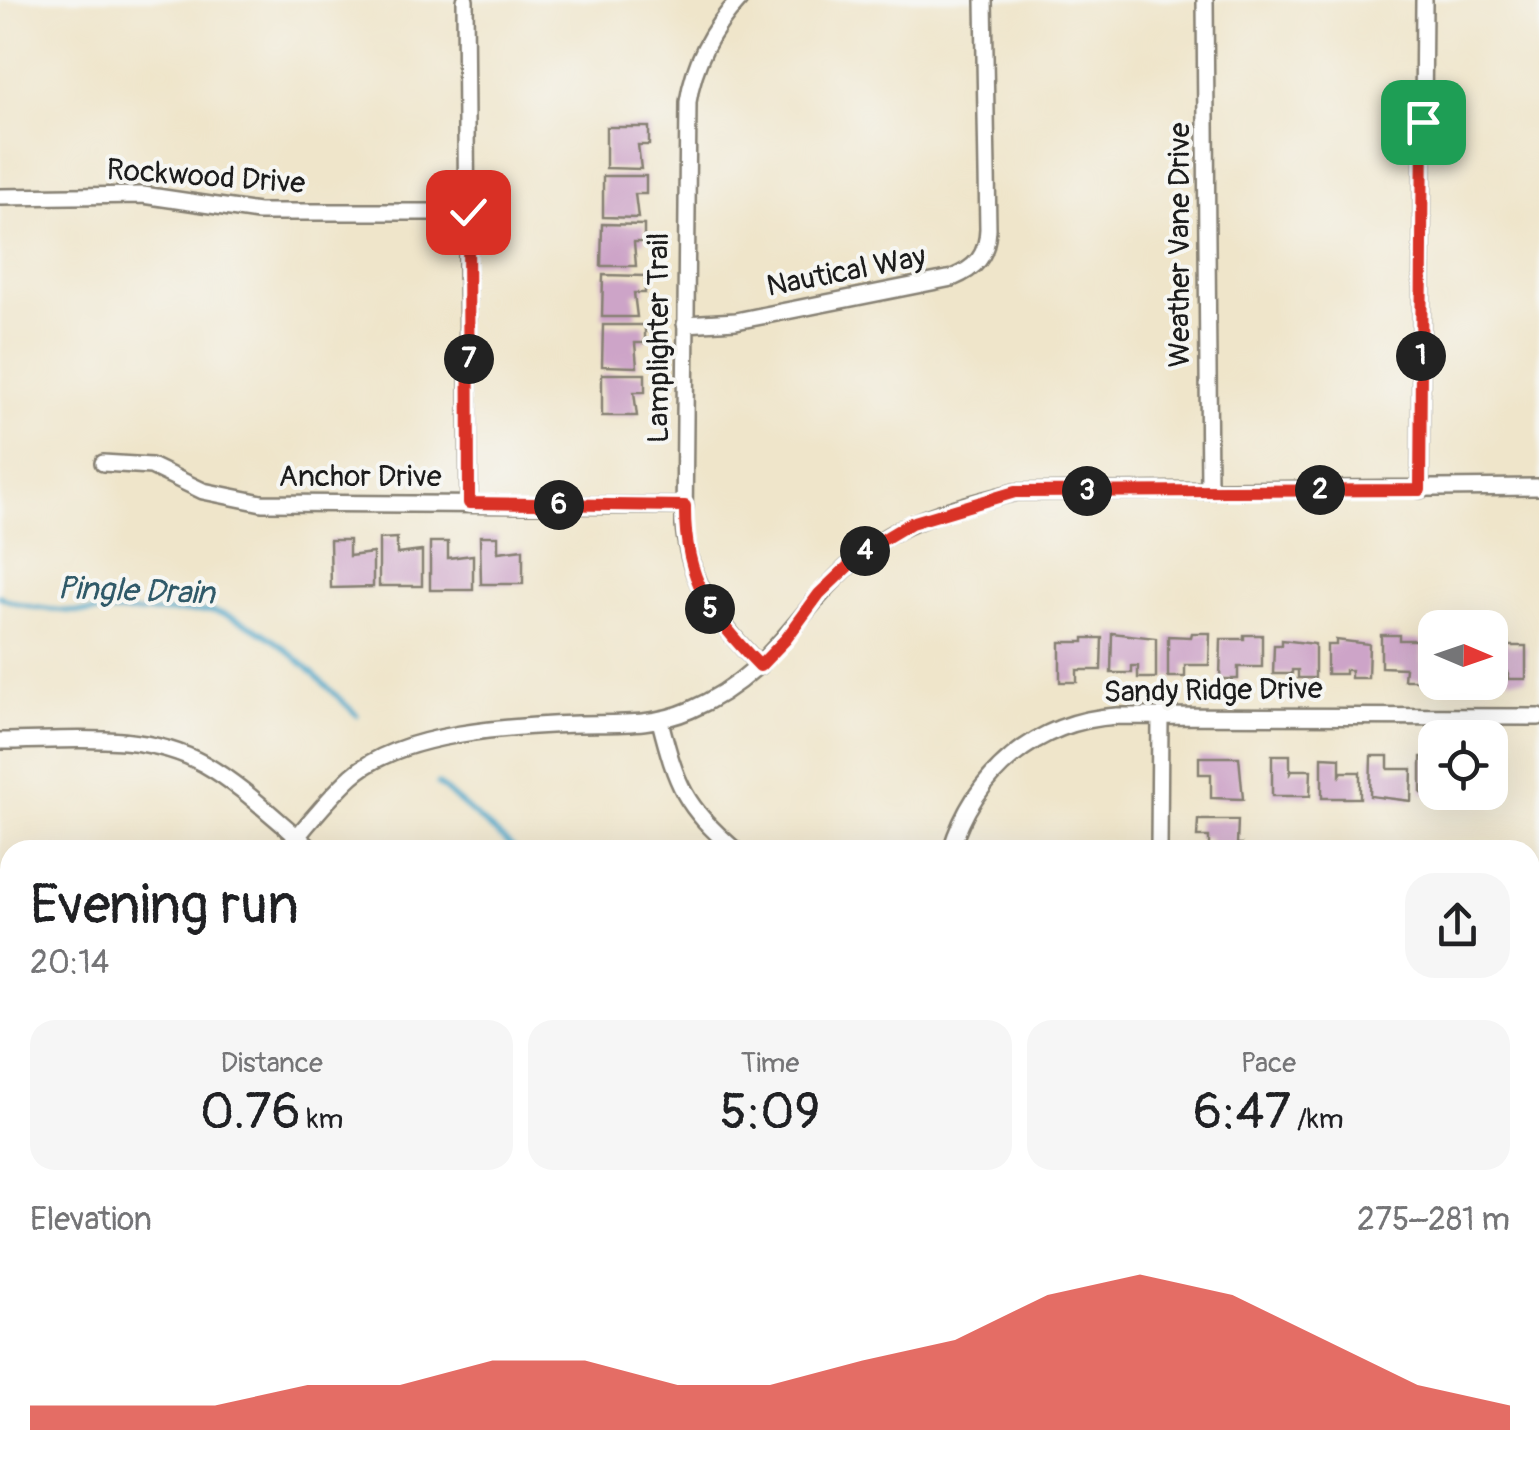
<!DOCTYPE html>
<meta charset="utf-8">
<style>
body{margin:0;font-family:Pangolin,sans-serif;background:#f6f6f6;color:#202124;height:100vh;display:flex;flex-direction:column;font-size:38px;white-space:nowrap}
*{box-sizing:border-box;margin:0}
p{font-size:32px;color:#757577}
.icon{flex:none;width:55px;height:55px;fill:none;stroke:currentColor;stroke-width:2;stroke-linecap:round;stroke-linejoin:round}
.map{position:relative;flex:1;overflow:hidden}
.panel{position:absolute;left:0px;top:840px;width:1540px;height:640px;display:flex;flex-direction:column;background:#fff;border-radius:30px 30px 0 0;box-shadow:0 10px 40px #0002}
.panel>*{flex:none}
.needle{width:65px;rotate:92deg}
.buttons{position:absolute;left:1418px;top:610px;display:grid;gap:20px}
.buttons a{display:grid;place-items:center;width:90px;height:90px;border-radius:20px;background:#fff;box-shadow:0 10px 40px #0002;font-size:50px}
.pin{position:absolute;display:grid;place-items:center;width:85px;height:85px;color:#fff;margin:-42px;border-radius:20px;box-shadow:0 5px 15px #0006}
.km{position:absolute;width:50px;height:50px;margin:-25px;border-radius:50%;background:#222;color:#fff;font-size:28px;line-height:50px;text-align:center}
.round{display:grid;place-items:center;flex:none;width:105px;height:105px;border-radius:30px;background:#f6f6f6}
.overview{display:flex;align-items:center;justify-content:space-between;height:170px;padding:0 30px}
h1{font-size:55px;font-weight:600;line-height:75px}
.metrics{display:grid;grid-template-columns:repeat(3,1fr);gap:15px;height:170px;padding:10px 30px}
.metrics div{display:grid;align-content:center;border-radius:25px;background:#f6f6f6;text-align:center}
.metrics b{font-size:50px;font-weight:600}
.metrics small{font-size:28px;font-weight:400}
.metrics p{font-size:28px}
.chart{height:280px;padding:20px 30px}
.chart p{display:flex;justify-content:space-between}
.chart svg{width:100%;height:180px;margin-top:10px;fill:#d93025;opacity:.7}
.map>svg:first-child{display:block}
</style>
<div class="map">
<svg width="1539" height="1480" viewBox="0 0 1539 1480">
<rect width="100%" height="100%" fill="#f6f6f2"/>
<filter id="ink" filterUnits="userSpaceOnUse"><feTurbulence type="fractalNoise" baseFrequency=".01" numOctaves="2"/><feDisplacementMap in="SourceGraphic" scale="20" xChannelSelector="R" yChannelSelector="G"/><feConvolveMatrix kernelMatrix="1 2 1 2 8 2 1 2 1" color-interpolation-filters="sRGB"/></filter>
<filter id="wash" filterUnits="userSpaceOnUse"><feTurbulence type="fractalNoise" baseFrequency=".0048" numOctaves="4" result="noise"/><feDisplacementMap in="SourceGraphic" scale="40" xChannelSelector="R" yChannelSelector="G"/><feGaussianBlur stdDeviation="2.25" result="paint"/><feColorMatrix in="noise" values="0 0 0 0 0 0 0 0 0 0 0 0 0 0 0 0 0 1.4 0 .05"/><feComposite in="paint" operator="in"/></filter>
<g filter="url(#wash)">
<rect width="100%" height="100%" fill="#efe5ca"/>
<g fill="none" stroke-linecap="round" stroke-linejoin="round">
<path stroke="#48a5c7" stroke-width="5" d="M0 596C37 620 163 611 212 611 273 626 312 674 357 715
M438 784 516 850
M1373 1470 1384 1480"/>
</g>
<g id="blocks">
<path fill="#cda4c8" d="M606 127H649V145H638L641 169 606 168Z
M603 176H646V194H635L638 218 603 217Z
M602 224 644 225V242H634L636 266H601Z
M603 275 645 276V293H634L637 317H602Z
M603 325H645V343H635L637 367 602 366Z
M602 374H645V392H634L637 416H602Z
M480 536H498V552L523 549V584H481Z
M397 538V554L422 551V586H379V539Z
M330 540H349V556L373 553V587L331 588Z
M430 542H448V558L473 555V590H430Z
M1112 633 1156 638V678H1138V666H1132V673H1111Z
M1192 633H1210L1209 665H1185V677H1168V636L1191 637Z
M1244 635H1262V667H1238V679H1220L1221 639H1244Z
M1381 635H1399V640H1422V680H1404L1405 668 1381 667Z
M1084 638H1102L1101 670H1077V682H1060V642H1084Z
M1282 640 1315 644V678H1298V670H1292V674H1273L1274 645H1282Z
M1336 640 1369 644 1368 678H1351V670H1345V674H1327V645H1336Z
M1508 641V646H1526V679H1508V672H1503V676L1490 675V647L1493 642Z
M1272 755H1290V773L1292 770H1311L1310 796H1272Z
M1371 756H1388V769H1412L1411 801 1370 796Z
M1199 757H1239L1243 799 1211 798V774H1199Z
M1322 757 1340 758V775L1342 772H1360V798H1322Z
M1421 757H1435V794L1421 793Z
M1198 820H1238L1237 844H1242V850H1209V837H1197Z
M858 1470H889V1480H858Z"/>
</g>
</g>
<g filter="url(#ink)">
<use href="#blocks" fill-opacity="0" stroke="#868073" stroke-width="2.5"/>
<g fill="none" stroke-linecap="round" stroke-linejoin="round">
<g stroke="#868073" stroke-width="20">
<path id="minor" d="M465 0 469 503
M739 0C712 29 694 62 688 102L684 526C690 586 719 624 760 666
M1205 0 1209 490
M0 197 143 195 258 212H468
M685 324 736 321 952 278C976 268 987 256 988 229L984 0
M103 463 151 466 203 491 262 503 685 506
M1420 490 1424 0
M660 721C677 787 684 805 735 850
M0 741C67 741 143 730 204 764 243 786 278 822 313 850
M286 850C307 825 328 798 352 776 401 732 514 726 578 724 616 723 654 726 690 710 776 673 795 609 862 554 905 518 963 506 1015 492L1539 487
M951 850C974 774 1036 721 1117 716L1539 717
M1159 850 1160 716
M1530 1010 1539 992
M0 1156 10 1151
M1530 1389 1539 1391
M0 1460H10
M942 1470V1480
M464 1480V1470
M679 1480V1470
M1168 1480 1169 1470"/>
</g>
<use href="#minor" stroke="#fff" stroke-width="15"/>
</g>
</g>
<g fill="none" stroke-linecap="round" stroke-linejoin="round" filter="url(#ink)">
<g stroke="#fff" stroke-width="20">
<path id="route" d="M468 212 469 503 685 506C684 579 711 616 760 666L786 639 819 594 864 551 911 523 1015 492 1420 490 1423 122"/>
</g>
<use href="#route" stroke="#d93025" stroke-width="12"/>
</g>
<g text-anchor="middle" stroke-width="8" stroke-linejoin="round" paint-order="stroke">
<g font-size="30" fill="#1c1c1c" stroke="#f6f6f2">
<text transform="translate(206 176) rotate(4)" y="10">Rockwood Drive</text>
<text transform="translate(1179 245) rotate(-90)" y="10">Weather Vane Drive</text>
<text transform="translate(846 271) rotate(-11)" y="10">Nautical Way</text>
<text transform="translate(658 338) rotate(-90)" y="10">Lamplighter Trail</text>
<text x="360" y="486">Anchor Drive</text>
<text transform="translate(1213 690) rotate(-1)" y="10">Sandy Ridge Drive</text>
</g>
<g font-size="32" font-style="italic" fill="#305a69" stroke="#f6f6f2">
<text transform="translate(136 590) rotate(2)" y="11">Pingle Drain</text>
</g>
</g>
</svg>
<div class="buttons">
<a><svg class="needle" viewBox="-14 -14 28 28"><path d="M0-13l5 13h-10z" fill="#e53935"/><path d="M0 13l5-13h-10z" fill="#757577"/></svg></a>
<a><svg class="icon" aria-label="locate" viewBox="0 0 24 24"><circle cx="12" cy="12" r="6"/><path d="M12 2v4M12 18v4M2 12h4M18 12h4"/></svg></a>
</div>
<div class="pin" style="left:1423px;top:122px;background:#1e9e55"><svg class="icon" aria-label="arrive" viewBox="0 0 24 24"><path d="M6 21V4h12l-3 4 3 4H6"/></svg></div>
<div class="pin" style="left:468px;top:212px;background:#d93025"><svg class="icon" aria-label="check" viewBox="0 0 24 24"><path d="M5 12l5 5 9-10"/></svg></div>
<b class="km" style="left:1421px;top:356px">1</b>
<b class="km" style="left:1320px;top:490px">2</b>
<b class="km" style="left:1087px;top:491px">3</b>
<b class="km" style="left:865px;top:551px">4</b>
<b class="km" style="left:710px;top:609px">5</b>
<b class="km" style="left:559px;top:505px">6</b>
<b class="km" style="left:469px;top:359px">7</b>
<section class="panel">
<div class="overview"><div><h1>Evening run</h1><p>20:14</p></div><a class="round"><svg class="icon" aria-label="share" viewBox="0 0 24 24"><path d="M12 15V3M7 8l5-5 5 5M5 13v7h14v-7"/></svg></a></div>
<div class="metrics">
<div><p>Distance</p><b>0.76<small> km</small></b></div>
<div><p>Time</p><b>5:09</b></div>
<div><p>Pace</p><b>6:47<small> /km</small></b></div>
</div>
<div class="chart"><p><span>Elevation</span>275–281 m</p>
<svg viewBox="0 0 160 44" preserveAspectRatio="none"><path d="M0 44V38L10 38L20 38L30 33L40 33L50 27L60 27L70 33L80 33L90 27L100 22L110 11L120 6L130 11L140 22L150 33L160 38V44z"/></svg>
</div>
</section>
</div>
